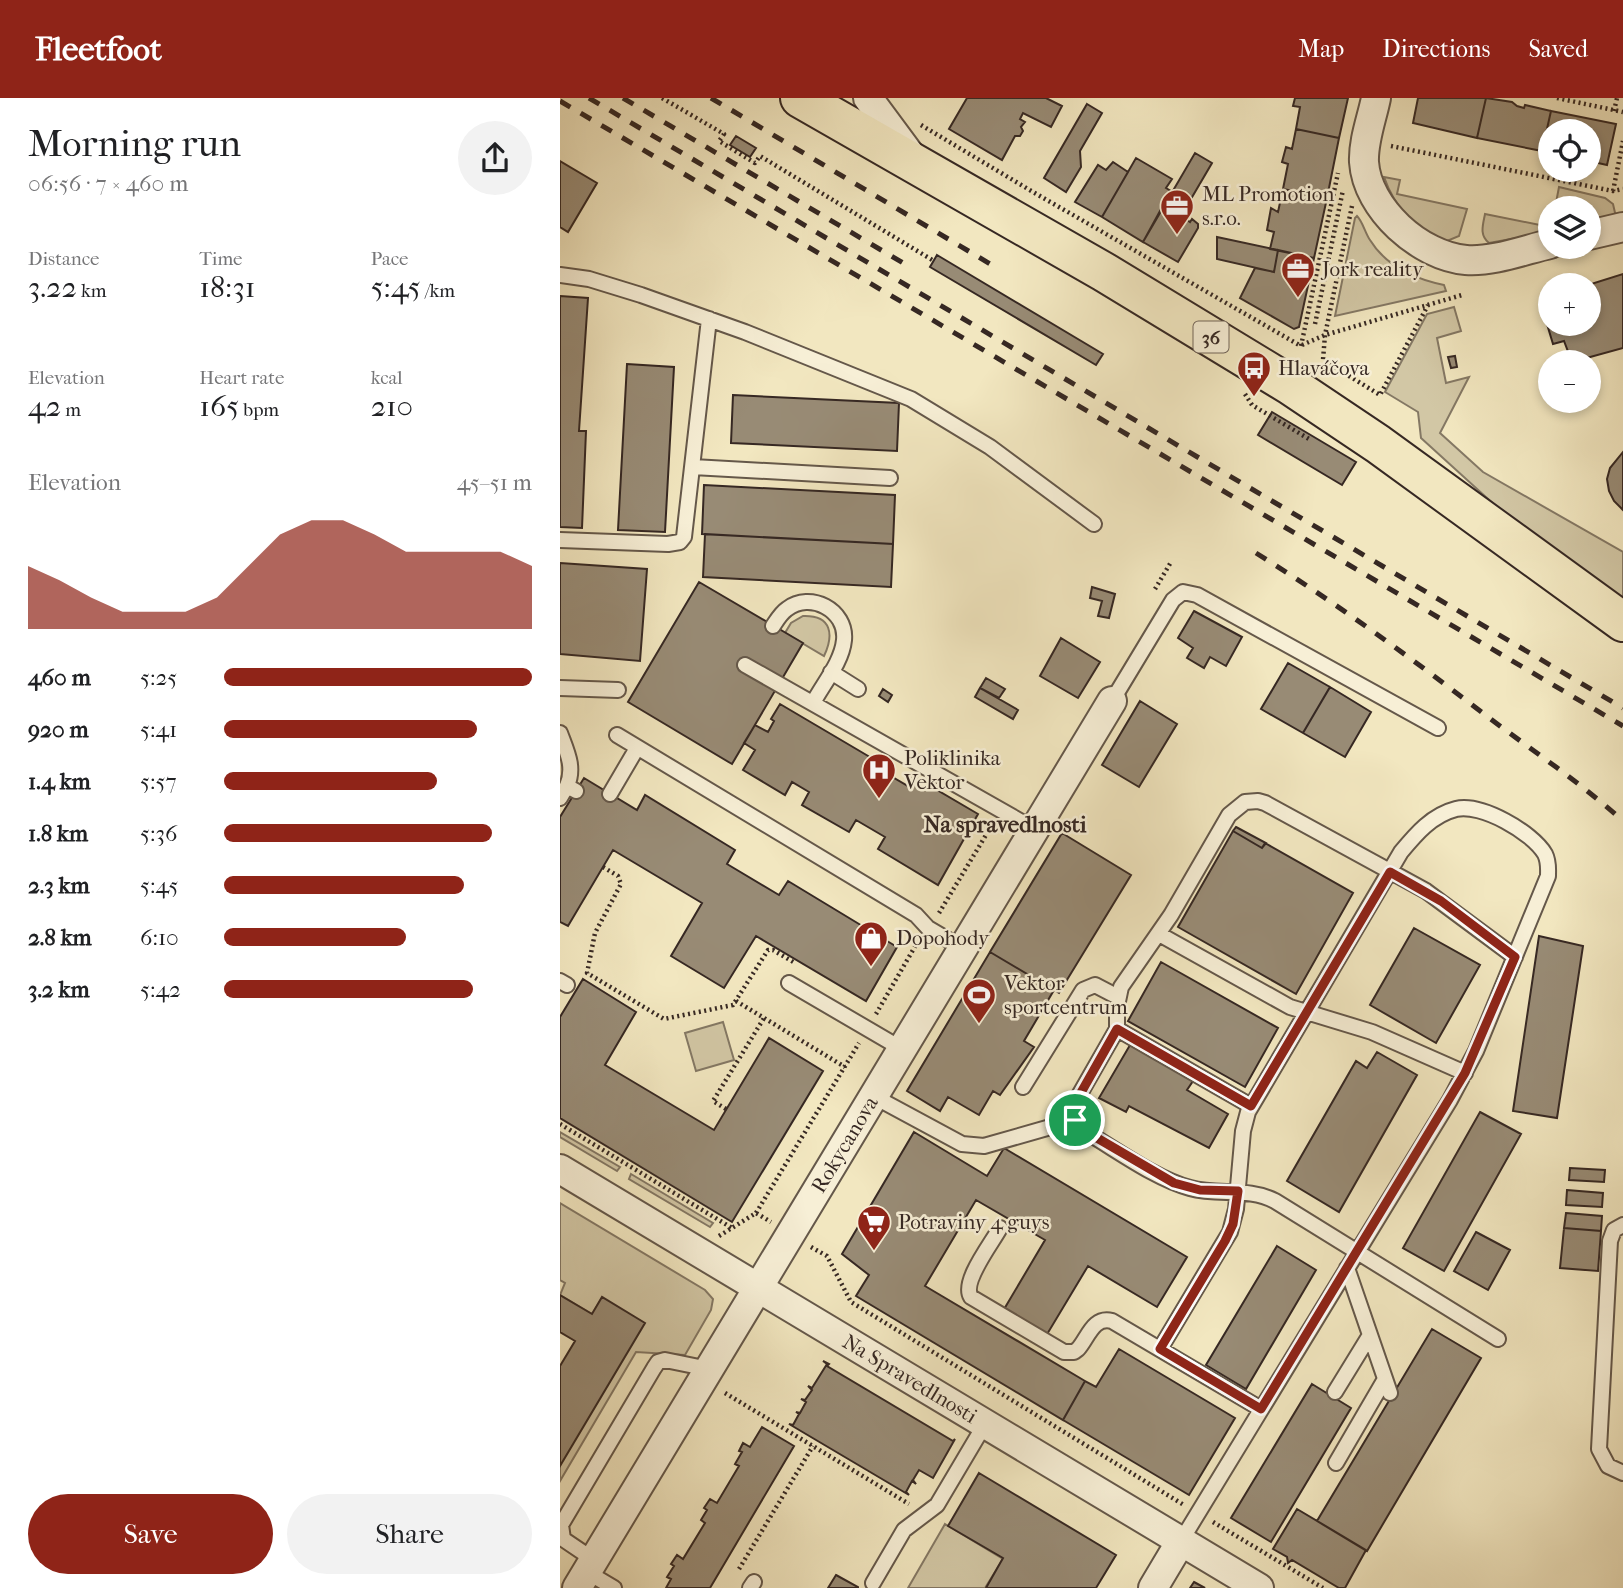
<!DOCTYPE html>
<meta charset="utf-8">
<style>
body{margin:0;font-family:"IM FELL French Canon",serif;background:#f2f2f2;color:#202124;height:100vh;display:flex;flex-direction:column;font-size:26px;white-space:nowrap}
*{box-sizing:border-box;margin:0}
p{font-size:23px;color:#757577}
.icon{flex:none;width:38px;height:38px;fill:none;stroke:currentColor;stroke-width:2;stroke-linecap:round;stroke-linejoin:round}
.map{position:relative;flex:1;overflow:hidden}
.details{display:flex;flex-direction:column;background:#fff;width:560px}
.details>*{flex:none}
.controls{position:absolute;left:978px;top:21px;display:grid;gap:14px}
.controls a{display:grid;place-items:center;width:63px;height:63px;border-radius:50%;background:#fff;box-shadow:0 4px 10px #0003;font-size:35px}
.pin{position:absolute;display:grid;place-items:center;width:60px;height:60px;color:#fff;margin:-30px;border:4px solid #fff;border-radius:50%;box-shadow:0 2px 7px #0007}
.round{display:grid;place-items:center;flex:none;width:74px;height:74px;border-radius:37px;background:#f2f2f2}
.head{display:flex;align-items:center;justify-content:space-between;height:119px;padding:0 28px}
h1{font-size:38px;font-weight:600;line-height:52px}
.stats{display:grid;grid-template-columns:repeat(3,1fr);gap:10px;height:119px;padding:7px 28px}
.stats div{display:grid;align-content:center}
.stats b{font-size:30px;font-weight:600}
.stats small{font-size:19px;font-weight:400}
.stats p{font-size:19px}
.chart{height:196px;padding:14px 28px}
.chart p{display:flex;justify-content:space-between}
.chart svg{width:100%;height:126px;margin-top:7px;fill:#8f2418;opacity:.7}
.button{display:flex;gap:14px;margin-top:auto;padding:14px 28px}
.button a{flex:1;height:80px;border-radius:42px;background:#8f2418;color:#fff;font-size:28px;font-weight:600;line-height:80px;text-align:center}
.button a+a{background:#f2f2f2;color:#202124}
ul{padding:0 28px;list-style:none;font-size:23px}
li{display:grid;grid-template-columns:112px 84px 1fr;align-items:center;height:52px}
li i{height:18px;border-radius:9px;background:#8f2418}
header{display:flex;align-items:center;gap:42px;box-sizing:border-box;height:98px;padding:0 35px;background:#8f2418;color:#fff}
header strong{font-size:33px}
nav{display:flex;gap:38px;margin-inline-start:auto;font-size:24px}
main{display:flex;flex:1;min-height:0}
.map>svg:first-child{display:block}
</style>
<header>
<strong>Fleetfoot</strong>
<nav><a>Map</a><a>Directions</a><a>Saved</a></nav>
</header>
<main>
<section class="details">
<div class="head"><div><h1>Morning run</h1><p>06:56 · 7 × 460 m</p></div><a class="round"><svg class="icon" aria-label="share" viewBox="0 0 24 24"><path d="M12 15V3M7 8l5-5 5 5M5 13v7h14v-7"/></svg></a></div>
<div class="stats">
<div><p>Distance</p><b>3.22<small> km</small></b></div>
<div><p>Time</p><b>18:31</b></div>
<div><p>Pace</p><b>5:45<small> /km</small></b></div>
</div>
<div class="stats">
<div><p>Elevation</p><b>42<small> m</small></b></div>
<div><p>Heart rate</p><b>165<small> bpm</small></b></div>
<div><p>kcal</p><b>210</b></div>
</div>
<div class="chart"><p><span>Elevation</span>45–51 m</p>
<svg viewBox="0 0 160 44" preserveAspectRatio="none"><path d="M0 44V22L10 27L20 33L30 38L40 38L50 38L60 33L70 22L80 11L90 6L100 6L110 11L120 17L130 17L140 17L150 17L160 22V44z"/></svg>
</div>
<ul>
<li><b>460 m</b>5:25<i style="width:100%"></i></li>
<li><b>920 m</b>5:41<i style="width:82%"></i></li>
<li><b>1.4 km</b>5:57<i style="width:69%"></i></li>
<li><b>1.8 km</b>5:36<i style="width:87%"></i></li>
<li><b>2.3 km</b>5:45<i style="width:78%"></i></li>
<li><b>2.8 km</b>6:10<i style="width:59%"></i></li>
<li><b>3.2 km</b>5:42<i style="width:81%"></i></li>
</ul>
<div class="button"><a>Save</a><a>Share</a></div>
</section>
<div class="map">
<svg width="1063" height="1490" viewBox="0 0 1063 1490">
<rect width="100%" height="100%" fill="#f2e7c0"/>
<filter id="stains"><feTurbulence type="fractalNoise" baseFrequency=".00286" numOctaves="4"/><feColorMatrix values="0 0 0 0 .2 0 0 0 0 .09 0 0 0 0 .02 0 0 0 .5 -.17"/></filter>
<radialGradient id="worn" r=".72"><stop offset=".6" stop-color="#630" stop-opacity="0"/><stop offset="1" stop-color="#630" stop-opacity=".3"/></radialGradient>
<path fill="#d2c7a5" stroke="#847864" stroke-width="2" d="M824 79 840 82 837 96 907 111 899 138 887 143C857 135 834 108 824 79Z
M999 89 1045 100 1053 106 1056 119 1029 125V110H995Z
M925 116 990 129V134L929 145C919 137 923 127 925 116Z
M797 118C803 124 805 135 810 142 826 168 855 181 884 187L886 193 775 218 795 120Z
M894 209 901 233 877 240 886 285 909 279 880 335 923 374 1063 454V503L971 440 861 340 858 314 825 294 867 216Z
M243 518C272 517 274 537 264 558L225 535 231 525Z
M163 924 174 962 136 973 125 935Z
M0 1034 60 1069 57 1073 0 1039Z
M71 1076 153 1125 150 1129 69 1081Z
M0 1105 145 1192 153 1201 151 1212 125 1257 76 1254 0 1383V1368L42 1200 32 1216 0 1197 5 1185 0 1182Z
M385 1426 443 1461 425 1490H348Z"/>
<path fill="#988b75" stroke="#362823" stroke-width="2" d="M407 0H486L502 8 491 29 463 15 460 21 465 24 461 29 463 33 460 38H455L442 62 389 31Z
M735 0H788L779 40 736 31 740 9 733 8Z
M858 0H926L917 40 853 25Z
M926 0 952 4 957 8 964 10 965 7 991 13 982 53 917 40Z
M527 6 542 15 520 53 521 69 506 94 484 80Z
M991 13 1056 26 1047 67 1029 63V33H990V55L982 53Z
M736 31 779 40 767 100 723 91 728 66 722 64 726 49 732 51Z
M176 38 196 50 190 59 170 47Z
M635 55 652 65 621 118 630 124 632 121 638 126V130L618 164 583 144Z
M576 60 612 81 606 90 611 93 583 144 542 119Z
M0 63 37 85 8 134 0 129Z
M553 64 568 74 542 119 515 104 538 67 546 72Z
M723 91 767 100 754 160 710 151 714 134 707 132 711 110 718 114Z
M657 139 718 152 714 174 657 161Z
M718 152 754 160 739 229 734 231 680 200 695 170 714 174Z
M377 157 543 256 536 267 370 169Z
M1063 176V250L1012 264 1004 243 993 246 983 213 990 211V226H1029L1028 187Z
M0 198 28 200 19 333H26L22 430 0 429Z
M895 258 897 269 891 270 888 259Z
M67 266 114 269 105 434 58 432Z
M173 297 339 305 337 353 171 345Z
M712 314 796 364 782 387 698 337Z
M1063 354V412L1054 403 1049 393 1047 381 1050 370Z
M144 387 335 397 333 446 142 436Z
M145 436 333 446 331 489 143 479Z
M0 465 87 471 80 563 0 556Z
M139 484 243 545 172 666 68 604Z
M532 489 555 496 549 520 538 518 542 503 530 500Z
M634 513 682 539 666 568 650 559 644 570 627 560 633 550 618 540Z
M501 540 540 564 518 600 480 578Z
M728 565 770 589 743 635 701 611Z
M426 580 445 591 439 600 420 590Z
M770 589 811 614 785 659 743 635Z
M420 590 458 612 453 621 415 599Z
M323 591 332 597 328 604 319 598Z
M580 603 617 626 579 689 542 667Z
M220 606 320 665 317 670 348 688 353 678 418 716 378 787 318 751 325 739 296 722 289 734 242 707 249 694 232 684 225 697 183 672 195 652 184 645 195 627 208 634 214 623 211 621Z
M24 680 77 712 85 697 175 752 167 766 219 797 228 783 337 849 306 903 196 838 164 890 111 858 142 805 53 752 8 828 0 824V719Z
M676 729 706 745 702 750 673 733Z
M673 733 702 750 705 745 793 795 736 896 618 829Z
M502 735 571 777 499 895 430 854Z
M854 830 920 867 876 945 810 907Z
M979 838 1023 848 997 1020 953 1013Z
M430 854 494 892 464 943 474 949 440 997 433 993 419 1017 388 999 380 1013 347 993Z
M601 864 718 930 685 989 568 923Z
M23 881 76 914 45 967 154 1032 209 940 263 973 172 1124 0 1020V919Z
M570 947 633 983 627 992 668 1016 649 1050 569 1008 566 1014 539 1000Z
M817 954 857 977 779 1114 727 1083 796 963 807 970Z
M920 1014 961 1036 884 1173 843 1150Z
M354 1034 427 1078 444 1050 627 1159 597 1209 528 1168 486 1238 443 1213 485 1142 416 1102 365 1188 525 1283 503 1322 296 1198 309 1177 282 1156Z
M1010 1070 1045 1072 1044 1084 1009 1082Z
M1007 1092 1043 1095 1042 1109 1006 1107Z
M1006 1115 1042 1118 1041 1133 1004 1130Z
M1004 1130 1041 1133 1038 1173 1000 1170Z
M916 1134 950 1152 928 1192 894 1173Z
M717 1148 756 1172 686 1291 646 1267Z
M0 1197 32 1216 42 1199 85 1225 0 1368V1268L15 1243 0 1234Z
M872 1231 921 1260 807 1453 757 1423Z
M559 1251 675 1320 629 1397 503 1322 525 1283 536 1289Z
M263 1263 269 1266 267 1268 393 1343 395 1341 373 1380 359 1372 353 1382 356 1386 352 1383 346 1394 349 1397 229 1326 233 1327 239 1316 236 1314 240 1315 246 1304 241 1301 245 1302 252 1292 248 1288 252 1290 267 1266Z
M752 1286 791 1310 711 1444 671 1420Z
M202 1329 234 1348 150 1490H106L111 1481 107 1479 114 1468 111 1466 117 1457 123 1461 145 1425 141 1422 147 1412 144 1410 150 1401 157 1405 179 1368 175 1366 182 1354 179 1353 183 1345 190 1349Z
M419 1375 556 1457 536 1490H426L443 1460 388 1428Z
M737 1411 806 1452 785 1490H779L732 1462 728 1465 727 1459 713 1451Z
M276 1477 298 1489V1490H268Z
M634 1484 645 1490H630Z"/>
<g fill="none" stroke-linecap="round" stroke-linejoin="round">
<g stroke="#65584a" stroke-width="18">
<path id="service" d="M0 177 29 181 81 197 185 234 351 301 430 349 534 426
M133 369 330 380
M0 442 108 446 120 444 124 439 149 221
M213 528C217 522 221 515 227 511 250 493 287 512 284 542 282 564 263 586 253 605
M185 567 474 731
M271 574 298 591
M0 590 58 592
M552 603 613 502 623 494 637 497 878 630
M0 635C7 654 15 669 7 688
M57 637 356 817 368 830 402 850
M50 696 77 650
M0 700 7 688 16 693
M599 836 730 909 812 934 905 975
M0 883 7 887
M229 885 342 951
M557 931 691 1008
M463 989 523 892 535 887 558 899
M313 998 402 1046 424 1048 515 1022
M1063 1127 1054 1132 1050 1143 1039 1351 1048 1368 1063 1375
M440 1130C432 1145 401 1184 411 1199L504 1254H514L518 1251C528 1240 533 1218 552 1223L701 1311
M787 1170 830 1295
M938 1241 715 1103C688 1089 659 1098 630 1090 596 1081 557 1052 526 1034 513 1025 511 1015 517 1001L557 931V908L561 889 611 817 669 717 685 704 698 703 705 705 866 793 955 859
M600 1251 670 1134 676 1111 683 1033 688 1014 841 754C856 736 872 717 896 711 921 705 972 734 985 756 989 764 988 770 988 778L916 953 890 1002 621 1443
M775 1294 810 1237
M776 1365 825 1281
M34 1462 3 1441 1 1427 94 1270 98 1264 105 1262 149 1271
M27 1474 54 1490
M313 1485 344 1432 377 1407 425 1326
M190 1490 194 1484"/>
</g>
<g stroke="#65584a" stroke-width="32">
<g id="minor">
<path d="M308 0 351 58"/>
<path d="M816 0C812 20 803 43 804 64 807 111 860 158 906 162 933 164 964 152 990 146"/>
<path d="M1029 137 1063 129"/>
<path id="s1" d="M0 1071 699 1490"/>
<path id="s2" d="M17 1490 552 603"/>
<path d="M593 1490 621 1443"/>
</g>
</g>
<g stroke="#362823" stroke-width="42">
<path id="primary" d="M240 0 544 174 730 287 818 346 1063 524"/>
</g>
<path stroke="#362823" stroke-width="4.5" stroke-dasharray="2 3.5" stroke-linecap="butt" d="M102 0 164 36 159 43 195 65 200 58 374 163
M997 0 1063 14
M1054 13 1057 0
M361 27 473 94 741 248
M831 48 1053 93 1063 91
M1053 93 1063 43
M792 108 765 237 763 262 820 297 868 207
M755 226 783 92
M742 247 765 237 902 197
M741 248 778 75
M685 296 692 307 749 341
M595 491 611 464
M43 769 58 778 61 786 35 835 27 875 104 921 173 907 208 852H213L235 865
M379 815 432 727
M176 903 285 969
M316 916 357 845
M166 1011 153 1003 204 920
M0 1026 172 1130
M196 1115 299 945
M159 1138 196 1115 211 1124
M251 1149 267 1158 291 1204 624 1407
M165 1295 349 1406
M653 1424 763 1490
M179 1471 253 1348"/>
<use href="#service" stroke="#f7efd6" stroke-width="14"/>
<use href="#minor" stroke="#f7efd6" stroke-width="28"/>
<use href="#primary" stroke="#f2e7c0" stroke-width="38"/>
<path stroke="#362823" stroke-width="5" stroke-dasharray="12 12" stroke-linecap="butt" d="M29 0 1063 610
M63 0 350 169
M151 0 432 167
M0 3 1063 628
M696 455C778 506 855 563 932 622 976 655 1022 686 1063 723"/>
</g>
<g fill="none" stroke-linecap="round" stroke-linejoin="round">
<g stroke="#fff" stroke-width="14">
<path id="route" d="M830 774 881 803 955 859 905 975 701 1311 600 1251 665 1143 673 1126 678 1093 640 1092 614 1085 520 1030 514 1019V1007L557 931 691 1008Z"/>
</g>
<use href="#route" stroke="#8f2418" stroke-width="9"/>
</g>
<defs>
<g id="office-pin" transform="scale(1.75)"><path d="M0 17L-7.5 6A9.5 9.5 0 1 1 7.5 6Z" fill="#8f2418" stroke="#f7efd6"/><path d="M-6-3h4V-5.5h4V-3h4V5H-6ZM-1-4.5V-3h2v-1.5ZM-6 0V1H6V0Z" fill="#fff"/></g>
<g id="bus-pin" transform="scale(1.75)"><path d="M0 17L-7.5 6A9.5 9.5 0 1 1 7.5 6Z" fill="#8f2418" stroke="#f7efd6"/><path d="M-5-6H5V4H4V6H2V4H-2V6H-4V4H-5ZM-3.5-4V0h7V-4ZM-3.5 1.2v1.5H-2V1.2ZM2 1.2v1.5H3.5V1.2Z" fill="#fff"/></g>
<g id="hospital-pin" transform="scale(1.75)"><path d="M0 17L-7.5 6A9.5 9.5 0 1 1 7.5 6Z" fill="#8f2418" stroke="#f7efd6"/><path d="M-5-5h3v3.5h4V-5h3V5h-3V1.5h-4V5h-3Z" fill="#fff"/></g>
<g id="shop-pin" transform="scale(1.75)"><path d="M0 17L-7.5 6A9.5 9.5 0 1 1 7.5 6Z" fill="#8f2418" stroke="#f7efd6"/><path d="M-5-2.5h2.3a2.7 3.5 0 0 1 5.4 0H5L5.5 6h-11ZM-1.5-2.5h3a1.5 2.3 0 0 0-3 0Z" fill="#fff"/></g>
<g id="stadium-pin" transform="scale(1.75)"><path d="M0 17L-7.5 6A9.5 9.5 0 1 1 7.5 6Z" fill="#8f2418" stroke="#f7efd6"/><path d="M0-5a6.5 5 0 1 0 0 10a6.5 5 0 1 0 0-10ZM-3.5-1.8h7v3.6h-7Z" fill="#fff"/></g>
<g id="supermarket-pin" transform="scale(1.75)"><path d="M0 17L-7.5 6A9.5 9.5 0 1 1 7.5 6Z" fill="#8f2418" stroke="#f7efd6"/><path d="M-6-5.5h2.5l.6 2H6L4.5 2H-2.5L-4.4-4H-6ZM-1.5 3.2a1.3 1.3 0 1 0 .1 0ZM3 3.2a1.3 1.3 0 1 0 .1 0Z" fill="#fff"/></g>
</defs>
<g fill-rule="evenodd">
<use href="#office-pin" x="617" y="108"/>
<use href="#office-pin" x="738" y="171"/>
<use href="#bus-pin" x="694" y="270"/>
<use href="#hospital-pin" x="319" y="672"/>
<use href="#shop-pin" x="311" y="840"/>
<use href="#stadium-pin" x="419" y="897"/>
<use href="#supermarket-pin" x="314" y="1124"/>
</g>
<g text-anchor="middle" stroke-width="5" stroke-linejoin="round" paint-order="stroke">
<rect fill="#f7efd6" stroke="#706459" stroke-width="2" x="633.5" y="223.5" width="35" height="31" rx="5"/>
<g font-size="19" font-weight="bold" fill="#362823">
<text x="651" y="246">36</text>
</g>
<g font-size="21" fill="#362823" stroke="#f7efd6" text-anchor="start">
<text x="642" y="103">ML Promotion<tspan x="642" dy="24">s.r.o.</tspan></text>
<text x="762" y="178">Jork reality</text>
<text x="718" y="277">Hlaváčova</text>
<text x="344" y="667">Poliklinika<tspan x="344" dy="24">Vektor</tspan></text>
<text x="336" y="847">Dopohody</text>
<text x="444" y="892">Vektor<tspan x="444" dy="24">sportcentrum</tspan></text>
<text x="338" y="1131">Potraviny 4 guys</text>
</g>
<g font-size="21" fill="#362823" stroke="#f7efd6">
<text dy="7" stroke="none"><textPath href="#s2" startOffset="518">Rokycanova</textPath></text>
<text dy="7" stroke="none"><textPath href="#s1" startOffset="408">Na Spravedlnosti</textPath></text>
</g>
<g font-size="23" font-weight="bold" fill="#362823" stroke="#f7efd6">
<text x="445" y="734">Na spravedlnosti</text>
</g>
</g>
<rect width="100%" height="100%" filter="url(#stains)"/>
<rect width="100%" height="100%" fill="url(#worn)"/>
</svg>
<div class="controls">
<a><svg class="icon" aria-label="locate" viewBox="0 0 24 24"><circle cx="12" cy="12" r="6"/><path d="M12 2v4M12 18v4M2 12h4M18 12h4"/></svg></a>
<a><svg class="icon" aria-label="layers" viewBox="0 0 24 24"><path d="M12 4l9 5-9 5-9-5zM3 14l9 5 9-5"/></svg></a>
<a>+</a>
<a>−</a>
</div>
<div class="pin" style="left:515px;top:1022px;background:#1e9e55"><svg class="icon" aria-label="arrive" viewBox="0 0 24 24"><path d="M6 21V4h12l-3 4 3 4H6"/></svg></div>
</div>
</main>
